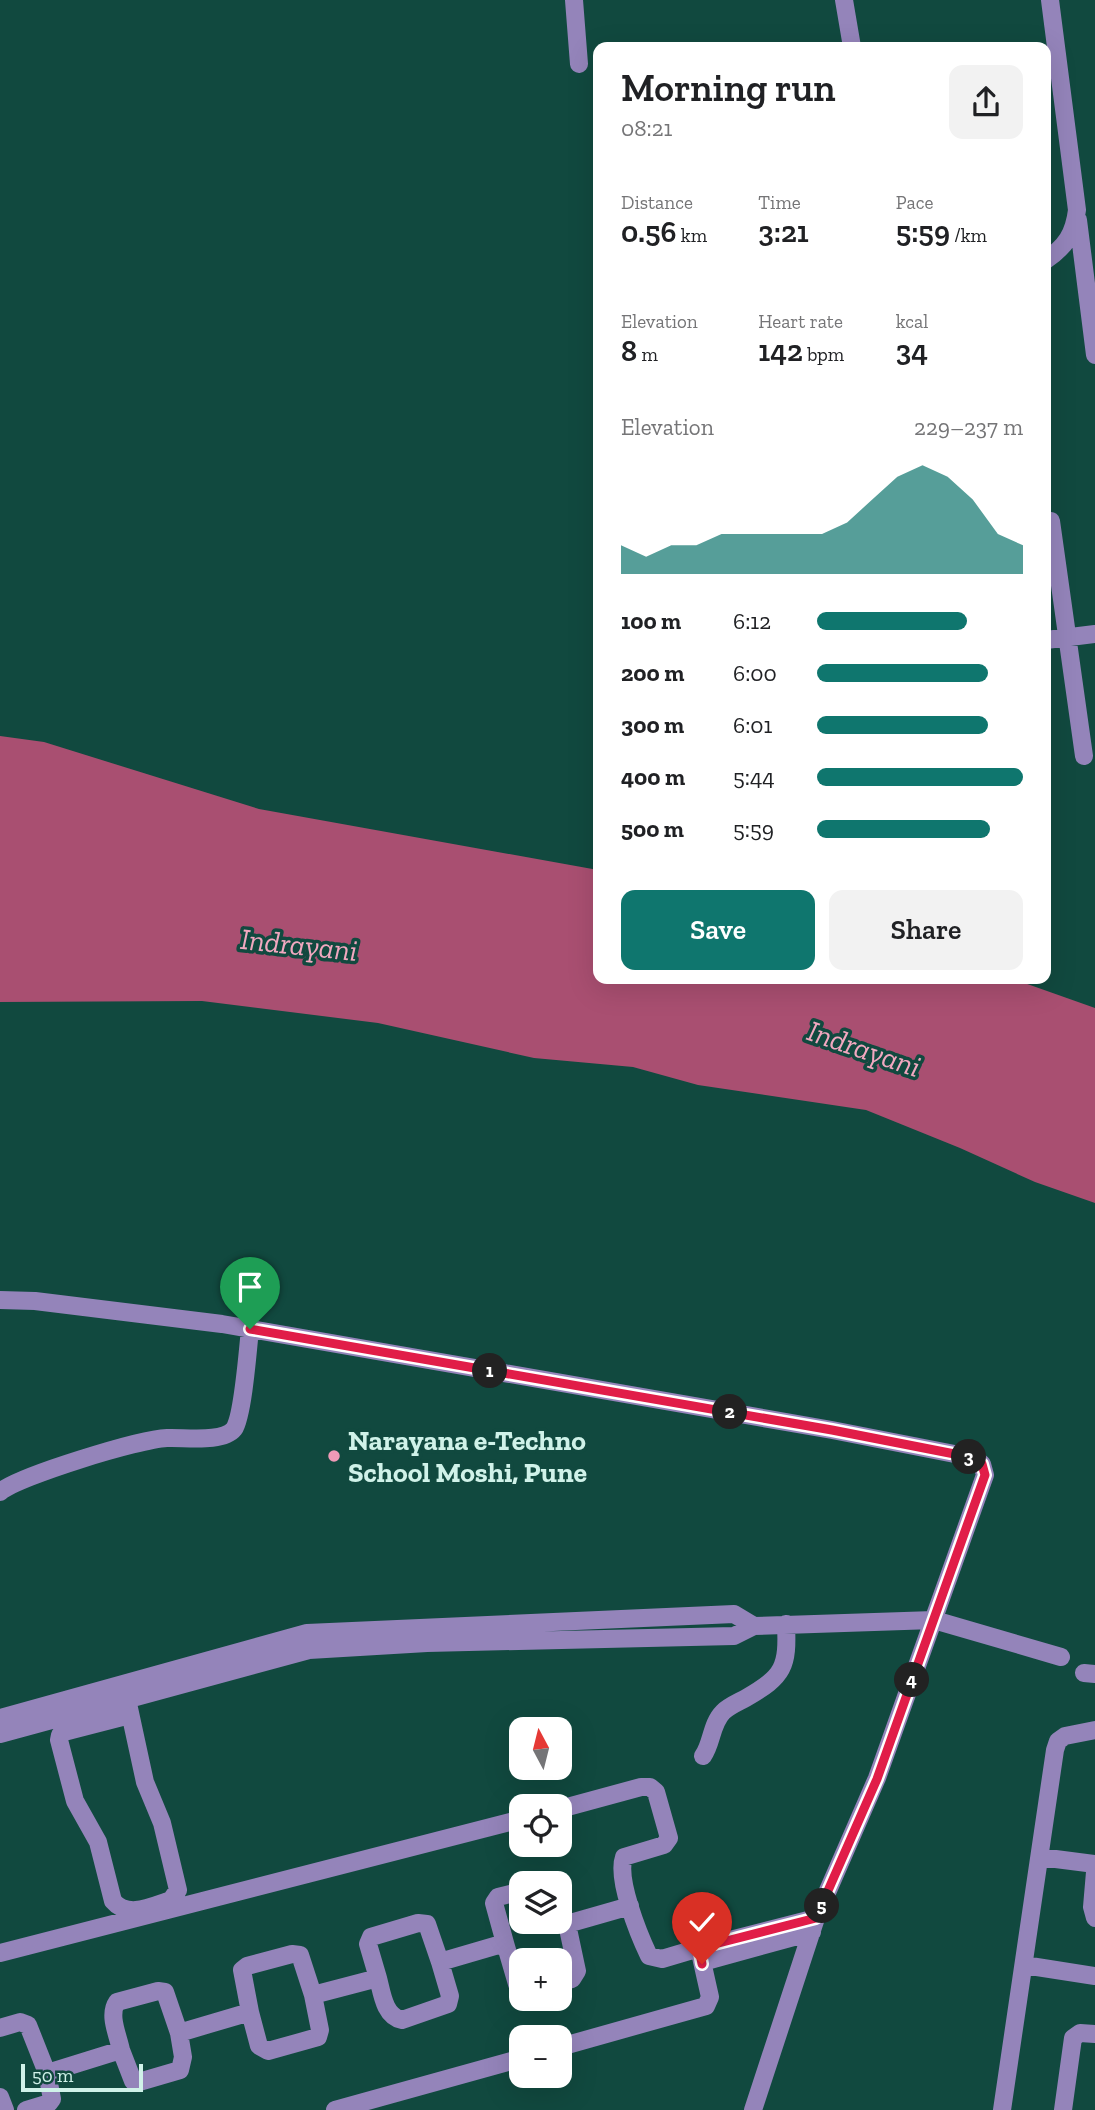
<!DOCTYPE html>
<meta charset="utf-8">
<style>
body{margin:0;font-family:"Zilla Slab",serif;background:#f2f2f2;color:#202124;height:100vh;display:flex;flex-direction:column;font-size:26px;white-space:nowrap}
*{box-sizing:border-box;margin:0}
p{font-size:23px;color:#757577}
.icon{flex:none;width:38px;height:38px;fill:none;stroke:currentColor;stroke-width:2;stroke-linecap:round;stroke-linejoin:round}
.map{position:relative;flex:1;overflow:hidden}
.panel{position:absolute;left:593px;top:42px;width:458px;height:942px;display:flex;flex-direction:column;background:#fff;border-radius:14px;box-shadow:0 7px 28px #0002}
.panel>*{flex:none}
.needle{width:46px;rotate:353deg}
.tools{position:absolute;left:509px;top:1717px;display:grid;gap:14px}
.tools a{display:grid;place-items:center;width:63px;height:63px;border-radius:14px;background:#fff;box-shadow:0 7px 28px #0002;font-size:35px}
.scale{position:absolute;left:21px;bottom:18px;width:122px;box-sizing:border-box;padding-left:7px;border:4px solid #d0f2e9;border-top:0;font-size:19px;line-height:24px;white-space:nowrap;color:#d0f2e9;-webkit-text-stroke:5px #11493f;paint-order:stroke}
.pin{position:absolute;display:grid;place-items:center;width:60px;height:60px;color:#fff;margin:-72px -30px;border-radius:50% 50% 50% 0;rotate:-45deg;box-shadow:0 0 7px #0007}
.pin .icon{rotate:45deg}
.km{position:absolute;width:35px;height:35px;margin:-18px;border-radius:50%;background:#222;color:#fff;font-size:19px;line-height:35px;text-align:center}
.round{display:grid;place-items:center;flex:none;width:74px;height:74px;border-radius:14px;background:#f2f2f2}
.head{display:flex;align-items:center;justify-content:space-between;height:119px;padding:0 28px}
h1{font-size:38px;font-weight:600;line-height:52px}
.stats{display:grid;grid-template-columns:repeat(3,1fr);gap:10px;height:119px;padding:7px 28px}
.stats div{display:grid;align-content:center}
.stats b{font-size:30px;font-weight:600}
.stats small{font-size:19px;font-weight:400}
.stats p{font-size:19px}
.chart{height:196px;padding:14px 28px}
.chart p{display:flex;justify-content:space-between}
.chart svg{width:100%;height:126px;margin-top:7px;fill:#0f766e;opacity:.7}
.action{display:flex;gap:14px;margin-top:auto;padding:14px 28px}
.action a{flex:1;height:80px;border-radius:14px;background:#0f766e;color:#fff;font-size:28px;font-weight:600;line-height:80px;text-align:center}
.action a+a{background:#f2f2f2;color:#202124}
ul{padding:0 28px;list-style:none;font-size:23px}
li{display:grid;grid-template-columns:112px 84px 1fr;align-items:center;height:52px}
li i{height:18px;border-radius:9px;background:#0f766e}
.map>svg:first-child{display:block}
</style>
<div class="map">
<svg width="1095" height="2110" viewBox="0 0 1095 2110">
<rect width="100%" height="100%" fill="#11493f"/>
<path fill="#a94f71" d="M0 736 44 742 259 809 598 870V978H1010L1095 1008V1203L1035 1182 960 1148 866 1110 698 1085 633 1067 534 1058 378 1023 202 1001 0 1002Z"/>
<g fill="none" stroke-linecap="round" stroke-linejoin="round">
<path stroke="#9484ba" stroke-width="18" d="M574 0 579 64
M844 0 852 47
M1078 220 1095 355
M1046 260C1066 246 1074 234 1077 210L1050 0
M1051 521 1084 756
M1046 640 1095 634
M0 1300 35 1301 222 1324 832 1430 975 1458 982 1464 985 1475 877 1778 816 1918 753 2110
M0 1492C19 1476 140 1439 167 1438 184 1437 223 1443 234 1429 243 1416 248 1348 250 1329
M1084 1673 1095 1674
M127 1699 145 1782 162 1823 178 1890 171 1900C152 1906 128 1919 113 1901L98 1842 75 1801 59 1740 60 1735 64 1732 130 1715
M0 1718 307 1633 734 1614 754 1626
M0 1734 309 1650 427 1643 734 1636 754 1626 934 1620 1061 1657
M703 1756C712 1744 711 1724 723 1712 729 1706 739 1702 746 1698 784 1676 788 1667 786 1624
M560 1809 641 1787H650L656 1792 669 1838 664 1845 624 1857C616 1879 639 1935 649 1956L662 1959 699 1948 710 1997 706 2006 560 2047
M1040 1857 1095 1864
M1095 1872 1092 1907 1095 1918
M560 1908 567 1924 630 1906
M505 1943 517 1984 522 1988
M699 1948 816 1918
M0 1953 522 1819
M710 1960 812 1932
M1024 1965 1095 1976
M378 1978C382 1993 384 2016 402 2020L448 2004 450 1996 440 1962
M560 1982 572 1979 577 1971 567 1924
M250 2012 259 2046 268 2051 318 2037 320 2030 313 1995
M0 2028 20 2022 28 2025 47 2073 121 2050C118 2035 108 2015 117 2002L158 1991 165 1992 179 2033 250 2012 242 1970 247 1966 292 1954 300 1955 313 1995 378 1978 368 1944 371 1937 418 1923 427 1924 440 1962 505 1943 494 1903 498 1897 522 1891
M121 2050 133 2081 139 2082 180 2070 183 2057 179 2033
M0 2097 5 2110
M26 2110 49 2103 52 2099 47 2073
M335 2110 522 2058
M1002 2110 1055 1750 1058 1741 1065 1736 1095 1730
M1063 2110 1073 2038 1080 2033 1095 2034"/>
</g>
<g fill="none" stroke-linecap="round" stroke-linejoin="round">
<g stroke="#fff" stroke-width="14">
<path id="route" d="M250 1329 832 1430 975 1458 982 1464 985 1475 877 1779 816 1918 699 1948 702 1964"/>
</g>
<use href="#route" stroke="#e11d48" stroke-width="9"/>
</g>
<circle fill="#f09ab7" stroke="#11493f" stroke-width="2.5" cx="334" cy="1456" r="7"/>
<g text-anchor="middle" stroke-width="7" stroke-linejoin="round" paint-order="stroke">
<g font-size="28" font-weight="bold" fill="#d0f2e9" stroke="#11493f" text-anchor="start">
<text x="348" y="1450">Narayana e-Techno<tspan x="348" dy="32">School Moshi, Pune</tspan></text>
</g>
<g font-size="30" font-style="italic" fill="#f2a8c0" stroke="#11493f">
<text transform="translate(299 945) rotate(6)" y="10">Indrayani</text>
<text transform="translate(864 1049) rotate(19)" y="10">Indrayani</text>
</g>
</g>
</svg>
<div class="tools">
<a><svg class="needle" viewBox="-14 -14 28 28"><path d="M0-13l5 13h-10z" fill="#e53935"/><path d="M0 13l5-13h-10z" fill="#757577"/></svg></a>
<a><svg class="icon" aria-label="locate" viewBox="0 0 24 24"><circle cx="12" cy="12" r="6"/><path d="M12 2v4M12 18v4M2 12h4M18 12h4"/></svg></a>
<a><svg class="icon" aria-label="layers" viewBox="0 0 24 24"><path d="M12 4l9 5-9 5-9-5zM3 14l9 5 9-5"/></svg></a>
<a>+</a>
<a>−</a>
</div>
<div class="scale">50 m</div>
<div class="pin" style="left:250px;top:1329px;background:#1e9e55"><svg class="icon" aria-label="arrive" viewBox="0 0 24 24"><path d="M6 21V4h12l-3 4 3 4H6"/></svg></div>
<div class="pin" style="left:702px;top:1964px;background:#d93025"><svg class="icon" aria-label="check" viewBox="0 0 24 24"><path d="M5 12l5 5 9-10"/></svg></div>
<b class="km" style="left:490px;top:1371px">1</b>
<b class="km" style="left:730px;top:1412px">2</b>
<b class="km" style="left:969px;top:1457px">3</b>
<b class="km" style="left:912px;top:1680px">4</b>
<b class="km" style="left:822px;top:1906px">5</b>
<section class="panel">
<div class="head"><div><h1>Morning run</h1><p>08:21</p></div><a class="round"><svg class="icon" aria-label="share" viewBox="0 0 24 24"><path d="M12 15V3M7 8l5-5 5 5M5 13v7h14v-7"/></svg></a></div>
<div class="stats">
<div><p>Distance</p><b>0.56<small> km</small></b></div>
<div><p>Time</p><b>3:21</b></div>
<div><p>Pace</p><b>5:59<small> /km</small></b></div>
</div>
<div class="stats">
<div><p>Elevation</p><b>8<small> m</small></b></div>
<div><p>Heart rate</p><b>142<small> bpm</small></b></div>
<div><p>kcal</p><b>34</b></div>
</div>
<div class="chart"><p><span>Elevation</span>229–237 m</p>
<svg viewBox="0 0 160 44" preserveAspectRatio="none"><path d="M0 44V34L10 38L20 34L30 34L40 30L50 30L60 30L70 30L80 30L90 26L100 18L110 10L120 6L130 10L140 18L150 30L160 34V44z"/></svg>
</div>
<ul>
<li><b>100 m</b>6:12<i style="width:73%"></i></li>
<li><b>200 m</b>6:00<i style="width:83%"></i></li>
<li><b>300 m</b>6:01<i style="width:83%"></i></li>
<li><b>400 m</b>5:44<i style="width:100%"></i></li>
<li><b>500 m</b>5:59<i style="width:84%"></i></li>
</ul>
<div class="action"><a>Save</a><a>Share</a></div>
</section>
</div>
